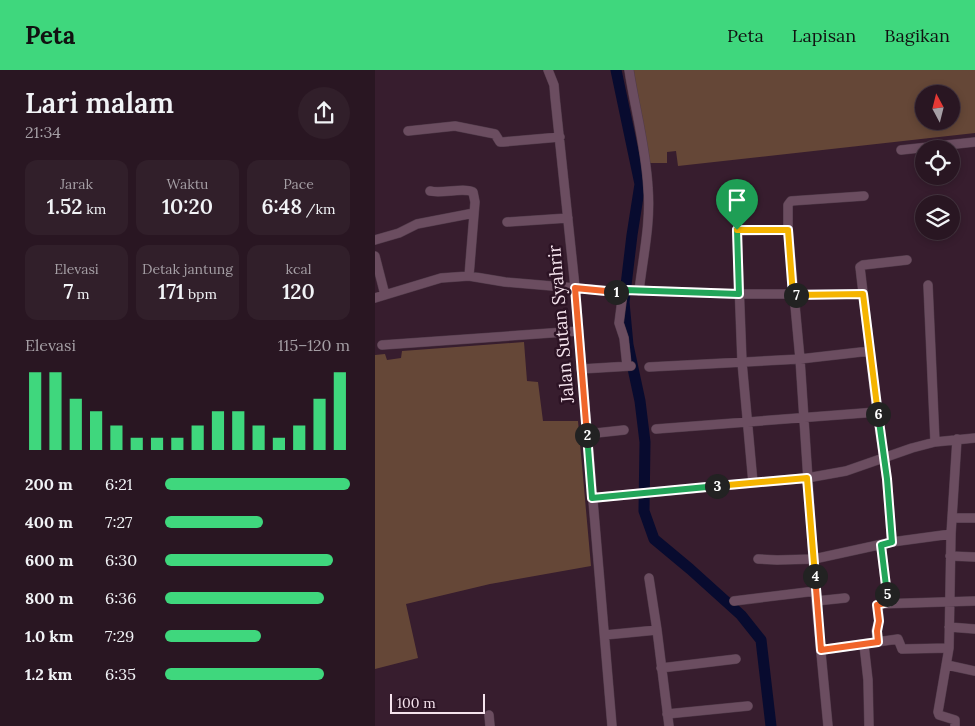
<!DOCTYPE html>
<html lang="id">
<meta charset="utf-8">
<style>
body{margin:0;font-family:Lora,serif;background:#311f2a;color:#f1f3f6;height:100vh;display:flex;flex-direction:column;font-size:19px;white-space:nowrap}
*{box-sizing:border-box;margin:0}
p{font-size:16px;color:#a59fa5}
.icon{flex:none;width:28px;height:28px;fill:none;stroke:currentColor;stroke-width:2;stroke-linecap:round;stroke-linejoin:round}
.map{position:relative;flex:1;overflow:hidden}
.side{display:flex;flex-direction:column;background:#291622;width:375px}
.side>*{flex:none}
.needle{width:32px;rotate:353deg}
.tools{position:absolute;left:540px;top:15px;display:grid;gap:10px}
.tools a{display:grid;place-items:center;width:45px;height:45px;border-radius:50%;background:#291622;box-shadow:0 2px 8px #0003,0 0 0 1px #453540;font-size:25px}
.scale{position:absolute;left:15px;bottom:12px;width:95px;box-sizing:border-box;padding-left:5px;border:2px solid #f5e3ed;border-top:0;font-size:14px;line-height:18px;white-space:nowrap;color:#f5e3ed;-webkit-text-stroke:4px #2c1324;paint-order:stroke}
.pin{position:absolute;display:grid;place-items:center;width:42px;height:42px;color:#fff;margin:-51px -21px;border-radius:50% 50% 50% 0;rotate:-45deg;box-shadow:0 0 5px #0007}
.pin .icon{rotate:45deg}
.km{position:absolute;width:25px;height:25px;margin:-12px;border-radius:50%;background:#222;color:#fff;font-size:14px;line-height:25px;text-align:center}
.round{display:grid;place-items:center;flex:none;width:52px;height:52px;border-radius:26px;background:#311f2a}
.head{display:flex;align-items:center;justify-content:space-between;height:85px;padding:0 25px}
h1{font-size:28px;font-weight:600;line-height:38px}
.stats{display:grid;grid-template-columns:repeat(3,1fr);gap:8px;height:85px;padding:5px 25px}
.stats div{display:grid;align-content:center;border-radius:12px;background:#311f2a;text-align:center}
.stats b{font-size:21px;font-weight:600}
.stats small{font-size:14px;font-weight:400}
.stats p{font-size:14px}
.chart{height:140px;padding:10px 25px}
.chart p{display:flex;justify-content:space-between}
.chart svg{width:100%;height:90px;margin-top:5px;stroke:#3fd77d;stroke-width:6}
ul{padding:0 25px;list-style:none;font-size:16px}
li{display:grid;grid-template-columns:80px 60px 1fr;align-items:center;height:38px}
li i{height:12px;border-radius:6px;background:#3fd77d}
header{display:flex;align-items:center;gap:30px;box-sizing:border-box;height:70px;padding:0 25px;background:#3fd77d;color:#111}
header strong{font-size:24px}
nav{display:flex;gap:28px;margin-inline-start:auto;font-size:18px}
main{display:flex;flex:1;min-height:0}
.map>svg:first-child{display:block}
</style>
<header>
<strong>Peta</strong>
<nav><a>Peta</a><a>Lapisan</a><a>Bagikan</a></nav>
</header>
<main>
<section class="side">
<div class="head"><div><h1>Lari malam</h1><p>21:34</p></div><a class="round"><svg class="icon" aria-label="share" viewBox="0 0 24 24"><path d="M12 15V3M7 8l5-5 5 5M5 13v7h14v-7"/></svg></a></div>
<div class="stats">
<div><p>Jarak</p><b>1.52<small> km</small></b></div>
<div><p>Waktu</p><b>10:20</b></div>
<div><p>Pace</p><b>6:48<small> /km</small></b></div>
</div>
<div class="stats">
<div><p>Elevasi</p><b>7<small> m</small></b></div>
<div><p>Detak jantung</p><b>171<small> bpm</small></b></div>
<div><p>kcal</p><b>120</b></div>
</div>
<div class="chart"><p><span>Elevasi</span>115–120 m</p>
<svg viewBox="0 0 160 44" preserveAspectRatio="none"><path d="M5 44V6M15 44V6M25 44V19M35 44V25M45 44V32M55 44V38M65 44V38M75 44V38M85 44V32M95 44V25M105 44V25M115 44V32M125 44V38M135 44V32M145 44V19M155 44V6"/></svg>
</div>
<ul>
<li><b>200 m</b>6:21<i style="width:100%"></i></li>
<li><b>400 m</b>7:27<i style="width:53%"></i></li>
<li><b>600 m</b>6:30<i style="width:91%"></i></li>
<li><b>800 m</b>6:36<i style="width:86%"></i></li>
<li><b>1.0 km</b>7:29<i style="width:52%"></i></li>
<li><b>1.2 km</b>6:35<i style="width:86%"></i></li>
</ul>
</section>
<div class="map">
<svg width="600" height="656" viewBox="0 0 600 656">
<rect width="100%" height="100%" fill="#371d2e"/>
<path fill="#654737" fill-rule="evenodd" d="M257 0H600V63L303 96 301 81 292 82V93H275ZM549 24H576V51H549Z
M149 272 152 311 163 312 168 351H203L216 496 115 514 31 534 43 588 0 599V285L10 284 12 290 26 288 27 281Z"/>
<g fill="none" stroke-linecap="round" stroke-linejoin="round">
<path stroke="#080b2f" stroke-width="11" d="M241 0 265 114 257 165 249 232 253 275 265 331 270 372 269 441 279 469 315 499 366 545 386 570 396 656"/>
<g stroke="#513b4a" stroke-width="10">
<path id="minor" d="M173 0 179 15 180 27 200 217 237 656
M254 0C260 39 271 78 273 118 276 152 268 187 264 221
M33 61 80 56 120 64 125 72H128L185 67
M526 80 600 72
M55 121C68 124 88 117 98 122L100 132 94 206
M132 152 193 148
M0 170 24 163 42 154 99 143
M0 186 10 225
M553 215 560 372
M248 222 244 253 249 268 252 296
M0 228 66 208 94 206 130 212 248 222 249 220 364 224H488
M7 275 204 261
M274 297 425 289 495 281
M206 299 256 296
M281 359 502 342
M212 364 249 360
M378 413 367 292 362 161 413 160
M217 428 432 408 471 401 537 378 560 372 600 368
M578 448H600
M517 472 512 409 502 342 485 197 488 195 532 190
M506 475 513 533
M575 486 600 487
M383 489 402 490 439 489 517 472 576 464
M274 508 282 560
M359 531 441 521
M441 531 470 528
M574 557 600 559
M230 565 282 560 294 656
M503 572 501 561 504 551 503 534 600 531
M489 575 493 610 494 656
M446 580 523 569 527 579 574 578
M572 595 600 601
M286 598 361 589
M292 644 373 636
M114 645 115 656
M453 656 441 531 425 289 413 160V135L416 131 489 126
M580 656V650L564 645 563 642 574 578 576 464 582 369"/>
</g>
<use href="#minor" stroke="#6b4d60" stroke-width="9"/>
</g>
<g fill="none" stroke-linecap="round" stroke-linejoin="round">
<g stroke="#fff" stroke-width="10">
<path id="split-1" d="M241 222H248L250 220 364 224 362 160"/>
</g>
<g stroke="#fff" stroke-width="10">
<path id="split-2" d="M212 365 200 218 241 222"/>
</g>
<g stroke="#fff" stroke-width="10">
<path id="split-3" d="M212 365 217 428 342 416"/>
</g>
<g stroke="#fff" stroke-width="10">
<path id="split-4" d="M342 416 432 408 440 506"/>
</g>
<g stroke="#fff" stroke-width="10">
<path id="split-5" d="M440 506 446 580 503 572 502 561 504 551 502 535 513 532 512 524"/>
</g>
<g stroke="#fff" stroke-width="10">
<path id="split-6" d="M503 344 512 409 517 472 506 475 512 524"/>
</g>
<g stroke="#fff" stroke-width="10">
<path id="split-7" d="M421 225 488 224 503 344"/>
</g>
<g stroke="#fff" stroke-width="10">
<path id="split-8" d="M362 160H413L418 225H421"/>
</g>
<use href="#split-1" stroke="#22a559" stroke-width="6"/>
<use href="#split-2" stroke="#f0652b" stroke-width="6"/>
<use href="#split-3" stroke="#22a559" stroke-width="6"/>
<use href="#split-4" stroke="#f5b400" stroke-width="6"/>
<use href="#split-5" stroke="#f0652b" stroke-width="6"/>
<use href="#split-6" stroke="#22a559" stroke-width="6"/>
<use href="#split-7" stroke="#f5b400" stroke-width="6"/>
<use href="#split-8" stroke="#f5b400" stroke-width="6"/>
</g>
<g text-anchor="middle" stroke-width="5" stroke-linejoin="round" paint-order="stroke">
<g font-size="18" fill="#f5e3ed" stroke="#2c1324">
<text transform="translate(186 254) rotate(-95)" y="6">Jalan Sutan Syahrir</text>
</g>
</g>
</svg>
<div class="tools">
<a><svg class="needle" viewBox="-14 -14 28 28"><path d="M0-13l5 13h-10z" fill="#e53935"/><path d="M0 13l5-13h-10z" fill="#a59fa5"/></svg></a>
<a><svg class="icon" aria-label="locate" viewBox="0 0 24 24"><circle cx="12" cy="12" r="6"/><path d="M12 2v4M12 18v4M2 12h4M18 12h4"/></svg></a>
<a><svg class="icon" aria-label="layers" viewBox="0 0 24 24"><path d="M12 4l9 5-9 5-9-5zM3 14l9 5 9-5"/></svg></a>
</div>
<div class="scale">100 m</div>
<div class="pin" style="left:362px;top:160px;background:#1e9e55"><svg class="icon" aria-label="arrive" viewBox="0 0 24 24"><path d="M6 21V4h12l-3 4 3 4H6"/></svg></div>
<b class="km" style="left:241px;top:222px">1</b>
<b class="km" style="left:212px;top:365px">2</b>
<b class="km" style="left:342px;top:416px">3</b>
<b class="km" style="left:440px;top:506px">4</b>
<b class="km" style="left:512px;top:524px">5</b>
<b class="km" style="left:503px;top:344px">6</b>
<b class="km" style="left:421px;top:225px">7</b>
</div>
</main>
